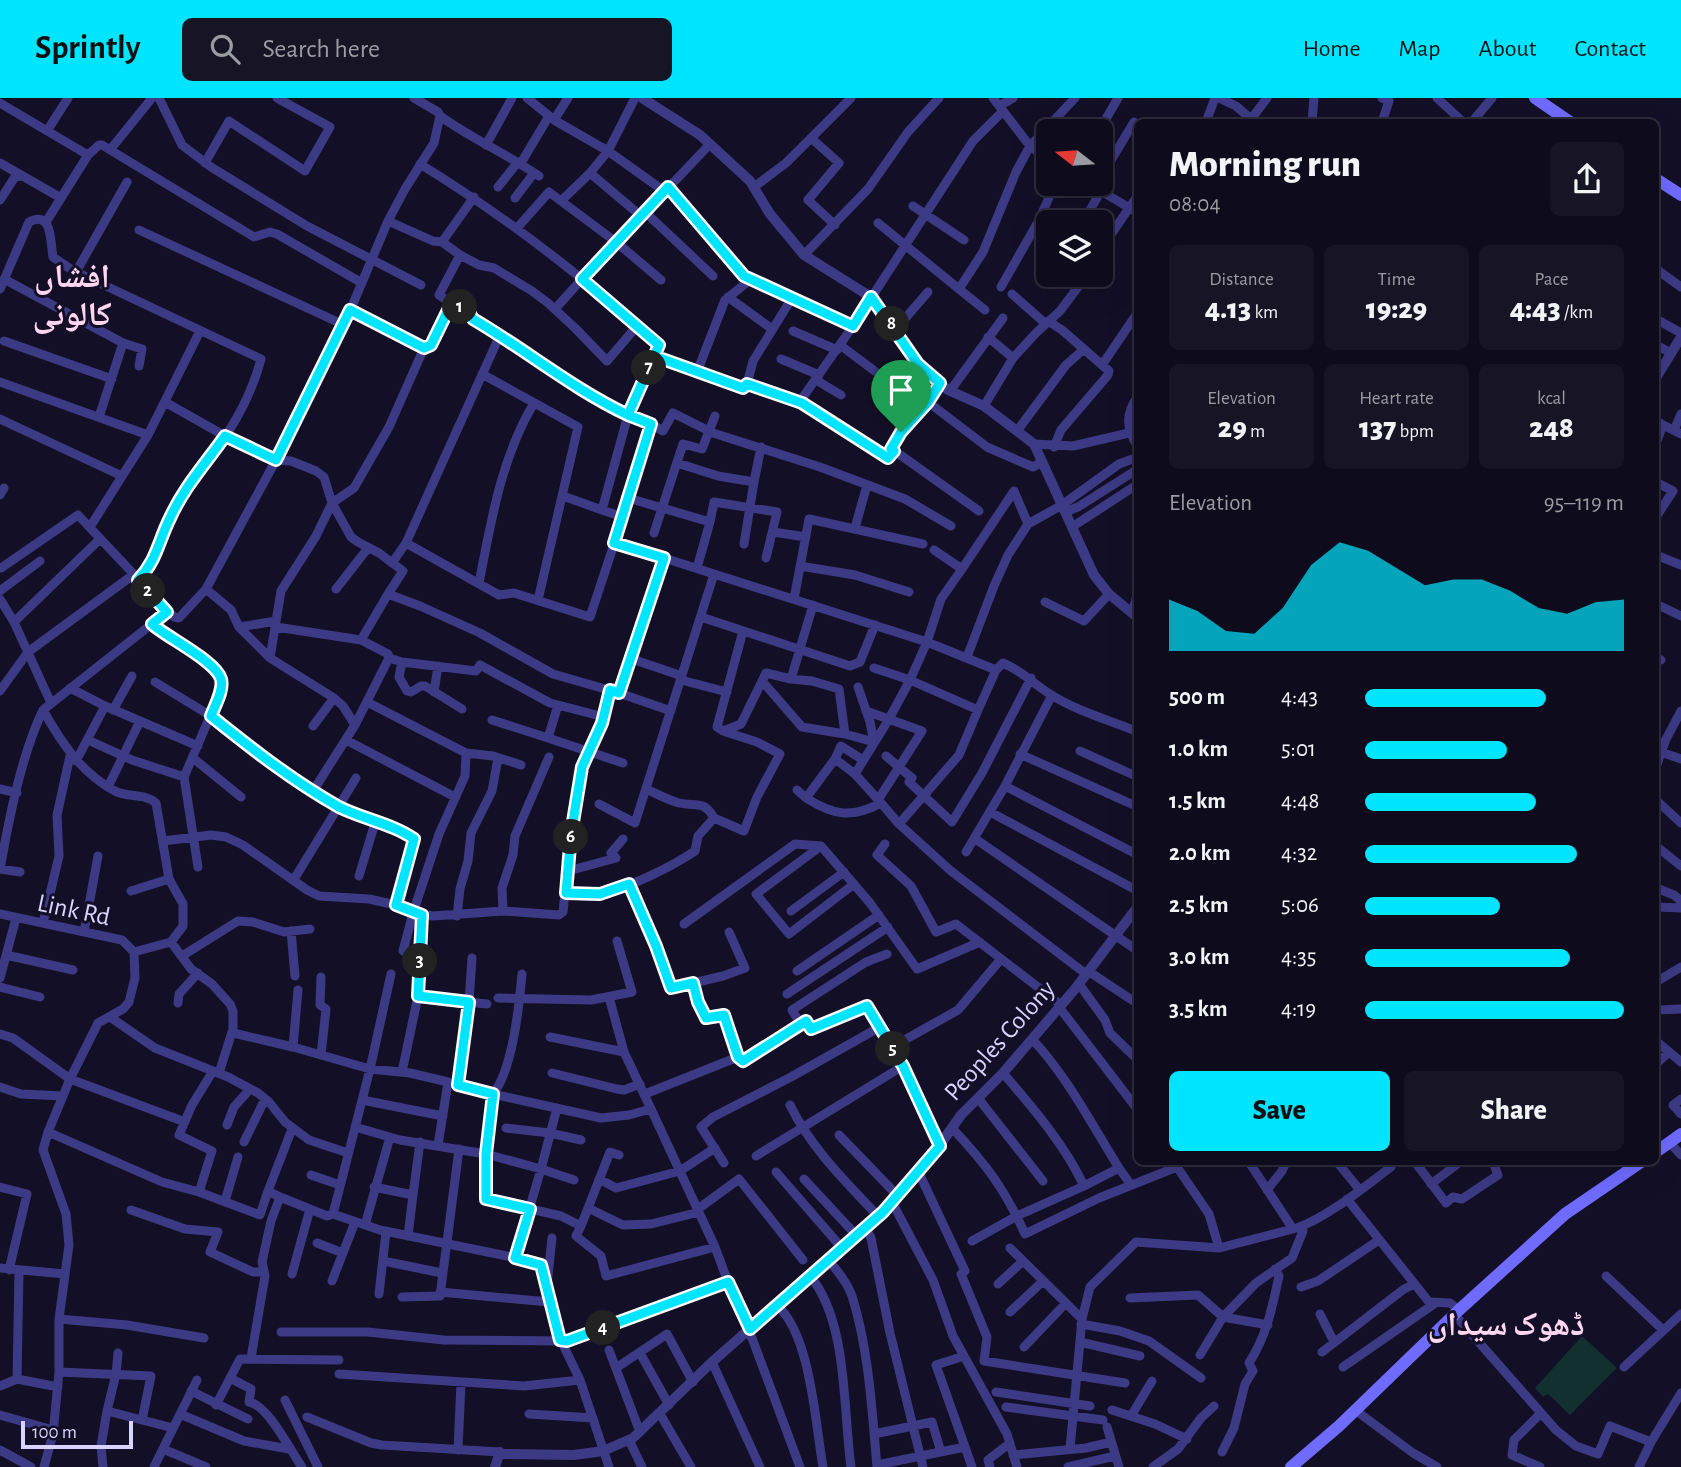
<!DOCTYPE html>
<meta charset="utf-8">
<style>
body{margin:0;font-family:"Alegreya Sans","Noto Naskh Arabic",sans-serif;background:#171425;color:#f1f3f6;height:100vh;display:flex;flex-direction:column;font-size:26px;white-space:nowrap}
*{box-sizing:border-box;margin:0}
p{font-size:23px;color:#9b9ba3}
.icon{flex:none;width:38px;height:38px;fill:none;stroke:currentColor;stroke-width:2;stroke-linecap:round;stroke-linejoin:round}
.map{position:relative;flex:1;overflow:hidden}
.sheet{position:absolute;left:1134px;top:21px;width:525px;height:1046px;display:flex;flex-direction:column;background:#0e0b1c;border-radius:10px;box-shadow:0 7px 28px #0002,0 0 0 2px #2e2b3b}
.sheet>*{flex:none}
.needle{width:46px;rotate:287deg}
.buttons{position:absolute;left:1036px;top:21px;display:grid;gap:14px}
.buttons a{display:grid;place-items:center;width:77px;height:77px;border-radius:10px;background:#0e0b1c;box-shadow:0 7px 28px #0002,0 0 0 2px #2e2b3b;font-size:35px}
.scale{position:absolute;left:21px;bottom:18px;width:112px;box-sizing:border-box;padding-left:7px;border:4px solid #d9d4ff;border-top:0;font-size:19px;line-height:24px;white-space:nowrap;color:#d9d4ff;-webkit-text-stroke:5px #130f26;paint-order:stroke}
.pin{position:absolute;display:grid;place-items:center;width:60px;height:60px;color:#fff;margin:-72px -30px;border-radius:50% 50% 50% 0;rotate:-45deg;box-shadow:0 0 7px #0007}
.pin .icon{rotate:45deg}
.km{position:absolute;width:35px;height:35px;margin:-18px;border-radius:50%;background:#222;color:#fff;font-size:19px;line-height:35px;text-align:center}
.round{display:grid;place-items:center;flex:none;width:74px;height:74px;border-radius:10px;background:#171425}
.headline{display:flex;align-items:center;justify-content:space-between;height:119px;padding:0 35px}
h1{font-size:38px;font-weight:800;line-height:52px}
.metrics{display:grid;grid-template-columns:repeat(3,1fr);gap:10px;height:119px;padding:7px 35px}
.metrics div{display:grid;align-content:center;border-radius:10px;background:#171425;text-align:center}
.metrics b{font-size:30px;font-weight:800}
.metrics small{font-size:19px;font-weight:400}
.metrics p{font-size:19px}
.chart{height:196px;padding:14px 35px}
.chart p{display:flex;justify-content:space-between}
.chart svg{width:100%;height:126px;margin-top:7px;fill:#00e5ff;opacity:.7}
.cta{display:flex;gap:14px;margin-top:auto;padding:14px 35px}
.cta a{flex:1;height:80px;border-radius:10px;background:#00e5ff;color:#111;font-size:28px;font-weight:800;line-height:80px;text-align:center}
.cta a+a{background:#171425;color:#f1f3f6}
ul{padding:0 35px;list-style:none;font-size:23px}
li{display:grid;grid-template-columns:112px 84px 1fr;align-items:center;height:52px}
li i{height:18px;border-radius:9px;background:#00e5ff}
header{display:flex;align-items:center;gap:42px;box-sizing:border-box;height:98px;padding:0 35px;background:#00e5ff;color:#111}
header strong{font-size:33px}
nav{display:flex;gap:38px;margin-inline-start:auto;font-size:24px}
.search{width:490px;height:63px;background:#171425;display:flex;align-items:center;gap:18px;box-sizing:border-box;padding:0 24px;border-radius:10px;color:#9b9ba3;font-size:26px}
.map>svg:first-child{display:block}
</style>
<header>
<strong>Sprintly</strong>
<div class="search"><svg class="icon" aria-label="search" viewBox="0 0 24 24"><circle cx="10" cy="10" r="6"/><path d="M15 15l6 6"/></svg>Search here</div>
<nav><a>Home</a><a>Map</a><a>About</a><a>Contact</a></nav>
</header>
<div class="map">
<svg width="1681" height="1369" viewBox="0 0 1681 1369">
<rect width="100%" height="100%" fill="#130f26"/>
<path fill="#12302f" d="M1582 1238 1617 1270 1570 1317 1548 1296 1543 1299 1535 1290Z"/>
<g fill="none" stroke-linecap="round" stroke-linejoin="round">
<path stroke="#3d3a85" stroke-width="9" d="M159 0 182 47 211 69 307 128 421 187
M527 0 553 21
M568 0 554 22 608 53 664 93
M993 0 1030 48 1048 61
M1219 0 1236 8 1251 21
M1382 0 1389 3 1382 24
M1437 0 1463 24
M0 5 88 57
M999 8 1013 0
M440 18C472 41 507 56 539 78
M1206 24 1215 0
M1249 24 1267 0
M1312 24 1314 0
M1472 24 1492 0
M47 33 68 0
M1099 33 1118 0
M811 40 839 65 808 102 835 127
M486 47 512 0
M110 52 152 0
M0 65 61 100
M205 65 229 23 305 73 330 29 277 0
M521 65 549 18
M420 66C477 101 530 139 582 181L555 211
M590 75 641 118
M1101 79 1134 24
M1089 86 1138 115
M498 89 518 64
M668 89 744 178 853 228 973 43 1003 13
M754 89 786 65 851 0
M515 100 534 75
M0 102 15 79 21 78
M561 103 590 75 608 53 635 0
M913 108 964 142
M645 114 713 178
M388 123 433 143 442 144 460 157 479 167 494 170 532 193 548 205 575 230 607 263 637 228
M46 124 88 57 99 47H102L254 139 270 134 277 136 362 185
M1083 124 1101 93
M878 125 959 191
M518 129 549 94 616 144 661 182
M139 132 344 227
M442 144 474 99
M1101 151 1138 97
M460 157 439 197 592 300 651 326 623 419 602 412 628 317 659 247 582 181 710 46
M804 157 868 91 908 34 939 0
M1656 171 1681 189
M76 174 127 84
M4 181 123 245 142 251 139 268
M1001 189 1038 124 1055 86
M0 191 29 124C53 112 50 144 53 159L72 172 261 261C252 295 236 325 215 353 203 367 192 381 182 396 166 425 161 458 138 482
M1012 196 1046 226
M728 199 772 231
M792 200 753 263 747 286 802 305 803 299 853 228
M985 212 959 191 983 154 1016 74 1030 48 1075 0
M1656 221 1681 235
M1048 223 1062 232 1109 273 1108 277 1061 332 1054 349
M895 232 928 194
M793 233 837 252
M500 237 406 445 499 497 514 495 590 519 623 419
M988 239 1013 260
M4 243 112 281
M840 247 876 274
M1656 247 1671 255
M424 250 431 248 452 204
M654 258 743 290 747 286
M781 261 819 277
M1102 267 1138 214
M697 274 725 202 751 181
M482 276 578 329 538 502
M816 282 841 297
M0 284 148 337
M940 285 928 304 987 349 1033 369 1042 364
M950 293 1003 220
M1138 298C1125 316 1126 330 1138 349
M165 304 225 338 276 362 291 363 316 373 324 379 332 405 351 439 358 444 379 455 403 473 388 496 420 508 480 535 553 576 619 595 664 460 614 445
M928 304 901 334 892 351 979 413
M802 305 889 360 894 353
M984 308 1013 260 1036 235 1060 213 1087 177
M99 319 123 245
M0 321 122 378
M1656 323 1663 327 1656 345
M651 326 663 333 673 315 713 335 820 369 905 401 951 428
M1663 327 1681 336
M1674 332 1681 316
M1017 333 1066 267 1084 251
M1034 346 1073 348 1129 335
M677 365 718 378 754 384 761 349
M1656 384 1673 393 1656 419
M0 397 4 390
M563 398 602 412
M628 400 710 424 697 470
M1065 414 1078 409 1138 371
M710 424 714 404 777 414 766 460
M90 429 148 337 200 233
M1072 429 1138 386
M855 430 867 387
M773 434 806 439
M654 435 683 346 702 351 715 318
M744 446 754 384
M934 452 962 471 1014 393 1028 426
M1656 457 1681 467
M664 460 927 544 996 572 1003 565C1024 574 1032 585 1050 596 1076 613 1109 622 1138 634
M392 465 406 445
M800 468 855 477 909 494
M1 470 78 417 174 519 179 520 206 491 276 362 344 227 388 123 405 91 434 45 440 18 438 14 414 0
M479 485C491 424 501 360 534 305
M206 491 231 512 239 529 270 560 334 600 343 608 355 627
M336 491 368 450
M0 493 40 463
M0 501 14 524 51 605
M794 501 809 421 923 446
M1045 504 1084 523 1109 496
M1656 506 1681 518
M1132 515 1138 494
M701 519 850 568 860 564 875 527
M14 524 100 441
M152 526C168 542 211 558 220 578 222 583 220 590 220 595L184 679 198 769
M239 529 276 523
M276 529 361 542
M743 533 717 629 723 633 741 626 766 575 791 581 813 507
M967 559 994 488 1008 457 1028 426 1062 407 1119 366 1138 359
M1656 559 1661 562
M270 560 281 493 316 438 332 405 354 390 389 329 424 250 350 213
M389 560 402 564 476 573 480 567 550 605 558 607 548 640 492 622
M629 560 682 578
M402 564 399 579 407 593 411 594 421 588H425L462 611
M874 570 910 582 978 612 996 572
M681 582 727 594
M762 583 802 629 845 636 839 591 812 583 791 581
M155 584 211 618 275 668 337 707 411 739 414 744 396 807
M70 590 105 608 198 648
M0 593 28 554 133 477
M434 594 438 568
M619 595 671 613
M367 604 466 655 465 678 439 736 413 815 403 853
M558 607 604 619
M43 612C61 644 81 675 115 693 128 700 145 695 156 705L169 781 183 806V828L171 844 134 854 135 880 129 904 123 911 98 925 70 981 48 1034 43 1052 66 1116 69 1147 59 1221V1274L53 1336 44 1369
M113 612 132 578
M866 613 922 633 878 702
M313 628 334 600
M845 636 874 644 870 624 858 589
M548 640 623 665
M88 642 132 662 184 679
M346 642 455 699
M1080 653 1138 679
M1661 654 1681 661
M466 655 493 658 521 667
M1020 656 1138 709
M886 658 912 680 909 684 952 724 982 675 1031 580
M193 660 241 699
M863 662 841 648 835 661 855 676 889 621 910 582 927 544 941 501 962 471
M76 663 105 608
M1656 669 1666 641 1681 613
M1005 688 1138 757
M108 689 140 623
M0 691 17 695
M646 691C657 696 668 702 679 705 695 709 704 701 714 720L744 733 757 699 780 656 757 644 723 633
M797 692 806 700 835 661
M313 693 355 627 389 560 388 556 361 542 388 496
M806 700C833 717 851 721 881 705L855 676
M1656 702 1681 725
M881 705 899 726 959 657 978 612
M599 706 635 725 714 476
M990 714 1138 793
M899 726 951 773 1086 876
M974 740 1138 853
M163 743 211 737 226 739 243 747 307 792 319 798 369 801 396 807 413 815 433 818 503 813 559 817 563 814 571 736 582 669 602 625 610 592
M885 746 877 757 911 788 936 834 956 826 1061 907
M821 748 756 796 789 836 854 786
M1656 748 1681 768
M966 754 1005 688 1052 597
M0 771C9 721 21 658 43 612L167 514
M0 771 20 774
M568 773 616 760 611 755 623 741
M359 778 375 725
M291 781 296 778 356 680
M629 786 671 890 693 885 698 904 701 906 706 920 724 917 738 959 645 996
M1656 790 1674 797 1681 803
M131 793 169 781
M566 795C577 795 589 797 599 796 625 792 673 768 695 753L698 738 714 720
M1656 809 1681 810
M503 813 502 790 513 757 515 738 549 659
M791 813 844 774
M0 816 122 842 134 854
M457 818 460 791 468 763 471 735 492 693 498 660
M43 825 59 758 57 717 70 658
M684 826 795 746 821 748 870 805 917 871 980 844
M291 833 295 878
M84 834 98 758
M171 844 191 871 212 886 230 906 233 913V935L293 949 370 971 410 975 448 984 438 1047
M6 857 73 872
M182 858 238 823 253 824 284 834 310 831
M797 873 879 817
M1088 873 1138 906
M522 876C519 908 513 971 493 996L601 1020 629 1017 651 1011 624 954 609 899
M0 880 16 820
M1656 884 1681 869
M693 885 723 878 745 870 729 834
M1079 886 1105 922 1110 935 1138 962
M0 889 40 899
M787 896 888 829
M418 898 422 817
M498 900 591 902 632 894 617 843
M178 905 179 896 198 875
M1059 909 1138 1012
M1656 912 1681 911
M110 919 155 950 228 979 258 995 269 1004 285 1024 309 1042 348 1055
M802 928 792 912 866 864 887 856
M0 936 13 940 70 981 185 1024
M550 939 624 954
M1032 941C1067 978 1092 1027 1119 1070
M1656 943 1681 964
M293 949 298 892
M321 957 326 911 320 907 321 879
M738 959 743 963 806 923 811 931 867 908 892 949
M1656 966 1668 955
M903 968 892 949 958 912 1001 861
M402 974 418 898 469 904 472 860
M219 975 232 934
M552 975 617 991 624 992 640 986
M458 987 469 904 487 906
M0 989 21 996 63 998
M978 1000 1043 1083
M1681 1001 1673 1007 1681 1016
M362 1002 443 1018
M790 1007C811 1050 845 1083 878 1118
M557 1010 541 1071 486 1056V1101L561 1118 581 1128 610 1054 619 1057
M227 1027 234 1009 250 991
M355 1029 400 1042 486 1056 493 996 448 984
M506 1030 550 1035 581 1042
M952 1030C985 1065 1005 1091 1025 1136L1099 1100 1177 1069 1209 1116 1219 1150
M48 1034 162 1084 199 1094 212 1053 179 1037 192 1007 213 973
M839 1037 897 1097
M244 1044 265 1001
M1669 1044 1681 1057
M756 1058 903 968 940 1048
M1337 1064 1359 1091
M1415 1064 1446 1105 1453 1099 1462 1101 1498 1077 1493 1064
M724 1065 701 1029 713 1019 791 979 880 929
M918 1073 965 1173 961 1176 987 1239 984 1263 1125 1285
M776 1074 842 1150
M311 1077 340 1087
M599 1081 616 1090 680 1073 715 1050
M804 1081 856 1137
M1431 1086 1460 1064
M1084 1088 1119 1070 1131 1087
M0 1089 27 1096 9 1172
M374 1089 413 1097 420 1044
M1267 1092 1282 1073 1286 1064
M199 1094 260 1117 268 1093
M280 1099 327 1118 333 1116 380 1132 536 1164 541 1167 556 1232 580 1282 609 1369
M1347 1101 1429 1204 1450 1205 1459 1212
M225 1103 238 1059
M892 1104 933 1182 953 1238 1007 1336 1017 1369
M588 1110 623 1127 651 1126 699 1114
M698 1111 739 1081 803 1162
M131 1112 185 1131 218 1134 210 1154 253 1174H264
M333 1116 370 971 391 876
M365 1127 390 1039
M581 1128 576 1138 601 1158 606 1178 715 1149 651 1011
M865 1129 871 1140 890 1235 923 1369
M1297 1130C1328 1119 1364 1089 1391 1069L1392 1064
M408 1138 413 1097
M972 1143 1017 1118 1084 1088C1065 1047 1033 1010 1003 975
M317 1145 343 1155
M1010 1150 1082 1221
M515 1160 541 1071 574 1082
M828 1162C838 1173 847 1184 852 1198 869 1252 872 1313 877 1369
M383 1163 442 1175
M0 1170 65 1176
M292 1176 310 1111
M810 1178C848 1223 843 1312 851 1369
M1606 1178 1663 1232
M332 1183 355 1124
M728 1184 750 1231
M998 1186 1023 1163
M547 1187 552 1140
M1301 1189 1318 1183 1379 1142
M440 1194 549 1204
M379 1196 386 1134
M402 1199 440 1198 459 1051
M1130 1200 1198 1197 1223 1219 1268 1227
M777 1207C811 1238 815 1324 823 1369
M1010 1214 1043 1183
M1320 1216 1334 1244
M1454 1216 1556 1332 1576 1348 1598 1356 1610 1328 1651 1344 1681 1295
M59 1221 127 1227 204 1240
M1081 1226 1120 1233 1149 1243 1201 1280
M281 1234H368L444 1242 567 1243 728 1184 715 1149
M747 1234 752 1240 800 1369
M1080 1244 1140 1258
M1024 1249 1066 1205
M609 1252 640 1334
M1322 1254 1404 1191 1415 1186
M118 1255 116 1276 107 1313 142 1322
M640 1255 669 1307
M1200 1257 1223 1219 1256 1185 1292 1160 1303 1133 1302 1128
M251 1260 265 1178 262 1164 271 1123 280 1099 268 1093 292 1031
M712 1264 760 1369
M1343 1269 1434 1206
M1624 1269 1681 1216
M616 1270 667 1236 693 1284
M59 1274 151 1278 142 1322 173 1330
M339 1276 524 1288 580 1282
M230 1280 251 1291 249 1304C268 1307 290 1352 302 1369
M17 1281 58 1289
M0 1288 17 1281 19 1173
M191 1293 248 1321
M996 1294 1090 1308
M285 1302 318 1369
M216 1307 240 1261 339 1262
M1006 1309 1103 1322
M1112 1312 1155 1326 1187 1341
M1355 1312 1413 1355 1437 1369
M180 1316 244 1343 289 1351
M529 1316 593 1320
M660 1316 691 1369
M0 1317 53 1332
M1131 1318 1152 1283
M307 1319 371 1345 382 1347 500 1354
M1107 1329 1119 1369
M874 1336 932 1324 941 1354
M629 1342 642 1369
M965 1349 972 1369
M163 1351 206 1369
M1070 1351 1082 1221 1090 1189 1136 1144 1219 1150 1293 1131 1249 1064
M0 1352 31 1369
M458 1352 461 1285
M1222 1354 1234 1330 1245 1286 1253 1273 1249 1265C1267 1237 1272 1210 1279 1178L1275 1171
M1013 1357 1086 1350 1111 1344
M877 1367 965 1349 936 1267 964 1258
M103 1369 101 1348 107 1313
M154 1369 197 1282
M990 1369 988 1362 1010 1345
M1068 1369 1115 1358
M1153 1369 1178 1351 1201 1320 1214 1308
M1540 1369 1512 1357 1514 1342 1541 1315
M1639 1369 1651 1344"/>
<path stroke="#3d3a85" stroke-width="10" d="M642 0 700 37 750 83 770 116 804 157 871 199 918 266 948 292 984 308 1034 346 1094 477 1109 496 1138 520
M1656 280 1681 239
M495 1369 500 1354 501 1356 574 1357 603 1353 633 1340 712 1264 883 1114 942 1044 961 1017 1003 975 1075 891 1138 808"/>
<path stroke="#6f6bff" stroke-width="12" d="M1535 0 1570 24
M1656 81 1681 97
M1656 1054 1681 1036
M1291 1369 1339 1328 1459 1212 1565 1116 1641 1064"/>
</g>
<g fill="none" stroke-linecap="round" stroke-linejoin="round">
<g stroke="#fff" stroke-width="14">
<path id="route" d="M901 334 891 351 894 353 888 360 802 305 747 286 743 290 654 258 628 317C573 291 526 252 473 221L470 216 452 204 431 247 424 250 350 212 276 362 225 338C206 365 184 389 170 420 158 444 157 462 138 482L167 514 152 526C166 539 216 563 221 581 224 592 215 607 211 618 252 651 293 683 339 709 363 721 393 726 414 741L396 807 422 817 418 898 469 904 458 987 493 996 486 1056V1101L530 1111 515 1160 541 1167 560 1242 567 1243 728 1184 750 1231 883 1114 940 1048 903 968 867 908 811 931 806 923 743 963 738 959 724 917 706 920 698 904 693 885 671 890 656 848 629 786 600 796 566 795 571 736 582 669 602 625 610 592 619 595 664 460 614 445 651 326 628 317 659 247 582 181 668 89 744 178 853 228 871 199 918 266 940 285 928 304 901 334"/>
</g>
<use href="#route" stroke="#00e5ff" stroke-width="9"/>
</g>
<g text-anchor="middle" stroke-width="6" stroke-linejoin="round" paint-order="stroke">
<g font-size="26" fill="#d9d4ff" stroke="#130f26">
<text transform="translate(74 811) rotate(12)" y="9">Link Rd</text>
<text transform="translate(999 942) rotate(-48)" y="9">Peoples Colony</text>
</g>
<g font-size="33" font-weight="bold" fill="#ffd6f0" stroke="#130f26">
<text x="72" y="189">افشاں<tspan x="72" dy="38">کالونی</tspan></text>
<text x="1506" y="1237">ڈھوک سیداں</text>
</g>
</g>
</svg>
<div class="buttons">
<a><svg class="needle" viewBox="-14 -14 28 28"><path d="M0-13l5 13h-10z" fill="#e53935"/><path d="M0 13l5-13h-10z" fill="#9b9ba3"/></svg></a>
<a><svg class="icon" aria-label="layers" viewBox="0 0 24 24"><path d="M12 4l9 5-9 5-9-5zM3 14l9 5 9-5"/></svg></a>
</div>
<div class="scale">100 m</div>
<div class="pin" style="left:901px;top:334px;background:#1e9e55"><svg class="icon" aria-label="arrive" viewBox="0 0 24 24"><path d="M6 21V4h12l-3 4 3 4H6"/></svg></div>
<b class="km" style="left:460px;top:209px">1</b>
<b class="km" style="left:148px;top:493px">2</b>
<b class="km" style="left:420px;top:863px">3</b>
<b class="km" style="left:603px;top:1230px">4</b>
<b class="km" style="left:893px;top:951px">5</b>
<b class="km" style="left:571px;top:739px">6</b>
<b class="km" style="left:649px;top:270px">7</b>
<b class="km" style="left:892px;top:226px">8</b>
<section class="sheet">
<div class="headline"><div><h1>Morning run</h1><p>08:04</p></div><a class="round"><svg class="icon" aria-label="share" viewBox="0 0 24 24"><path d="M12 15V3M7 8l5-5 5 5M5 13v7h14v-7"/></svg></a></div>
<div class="metrics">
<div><p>Distance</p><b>4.13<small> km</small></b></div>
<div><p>Time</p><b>19:29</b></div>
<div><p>Pace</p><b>4:43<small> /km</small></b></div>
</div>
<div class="metrics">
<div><p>Elevation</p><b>29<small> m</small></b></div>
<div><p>Heart rate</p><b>137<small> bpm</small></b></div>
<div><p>kcal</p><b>248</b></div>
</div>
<div class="chart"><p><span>Elevation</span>95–119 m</p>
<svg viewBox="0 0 160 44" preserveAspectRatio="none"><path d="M0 44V26L10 30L20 37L30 38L40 29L50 14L60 6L70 9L80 15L90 21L100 19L110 19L120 23L130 29L140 31L150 27L160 26V44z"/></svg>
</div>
<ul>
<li><b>500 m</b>4:43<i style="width:70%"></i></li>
<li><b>1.0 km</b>5:01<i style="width:55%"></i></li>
<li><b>1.5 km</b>4:48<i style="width:66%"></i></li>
<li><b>2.0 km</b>4:32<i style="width:82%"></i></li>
<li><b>2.5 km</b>5:06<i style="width:52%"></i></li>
<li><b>3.0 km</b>4:35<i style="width:79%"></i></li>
<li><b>3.5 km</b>4:19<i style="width:100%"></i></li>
</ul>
<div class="cta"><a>Save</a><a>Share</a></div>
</section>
</div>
